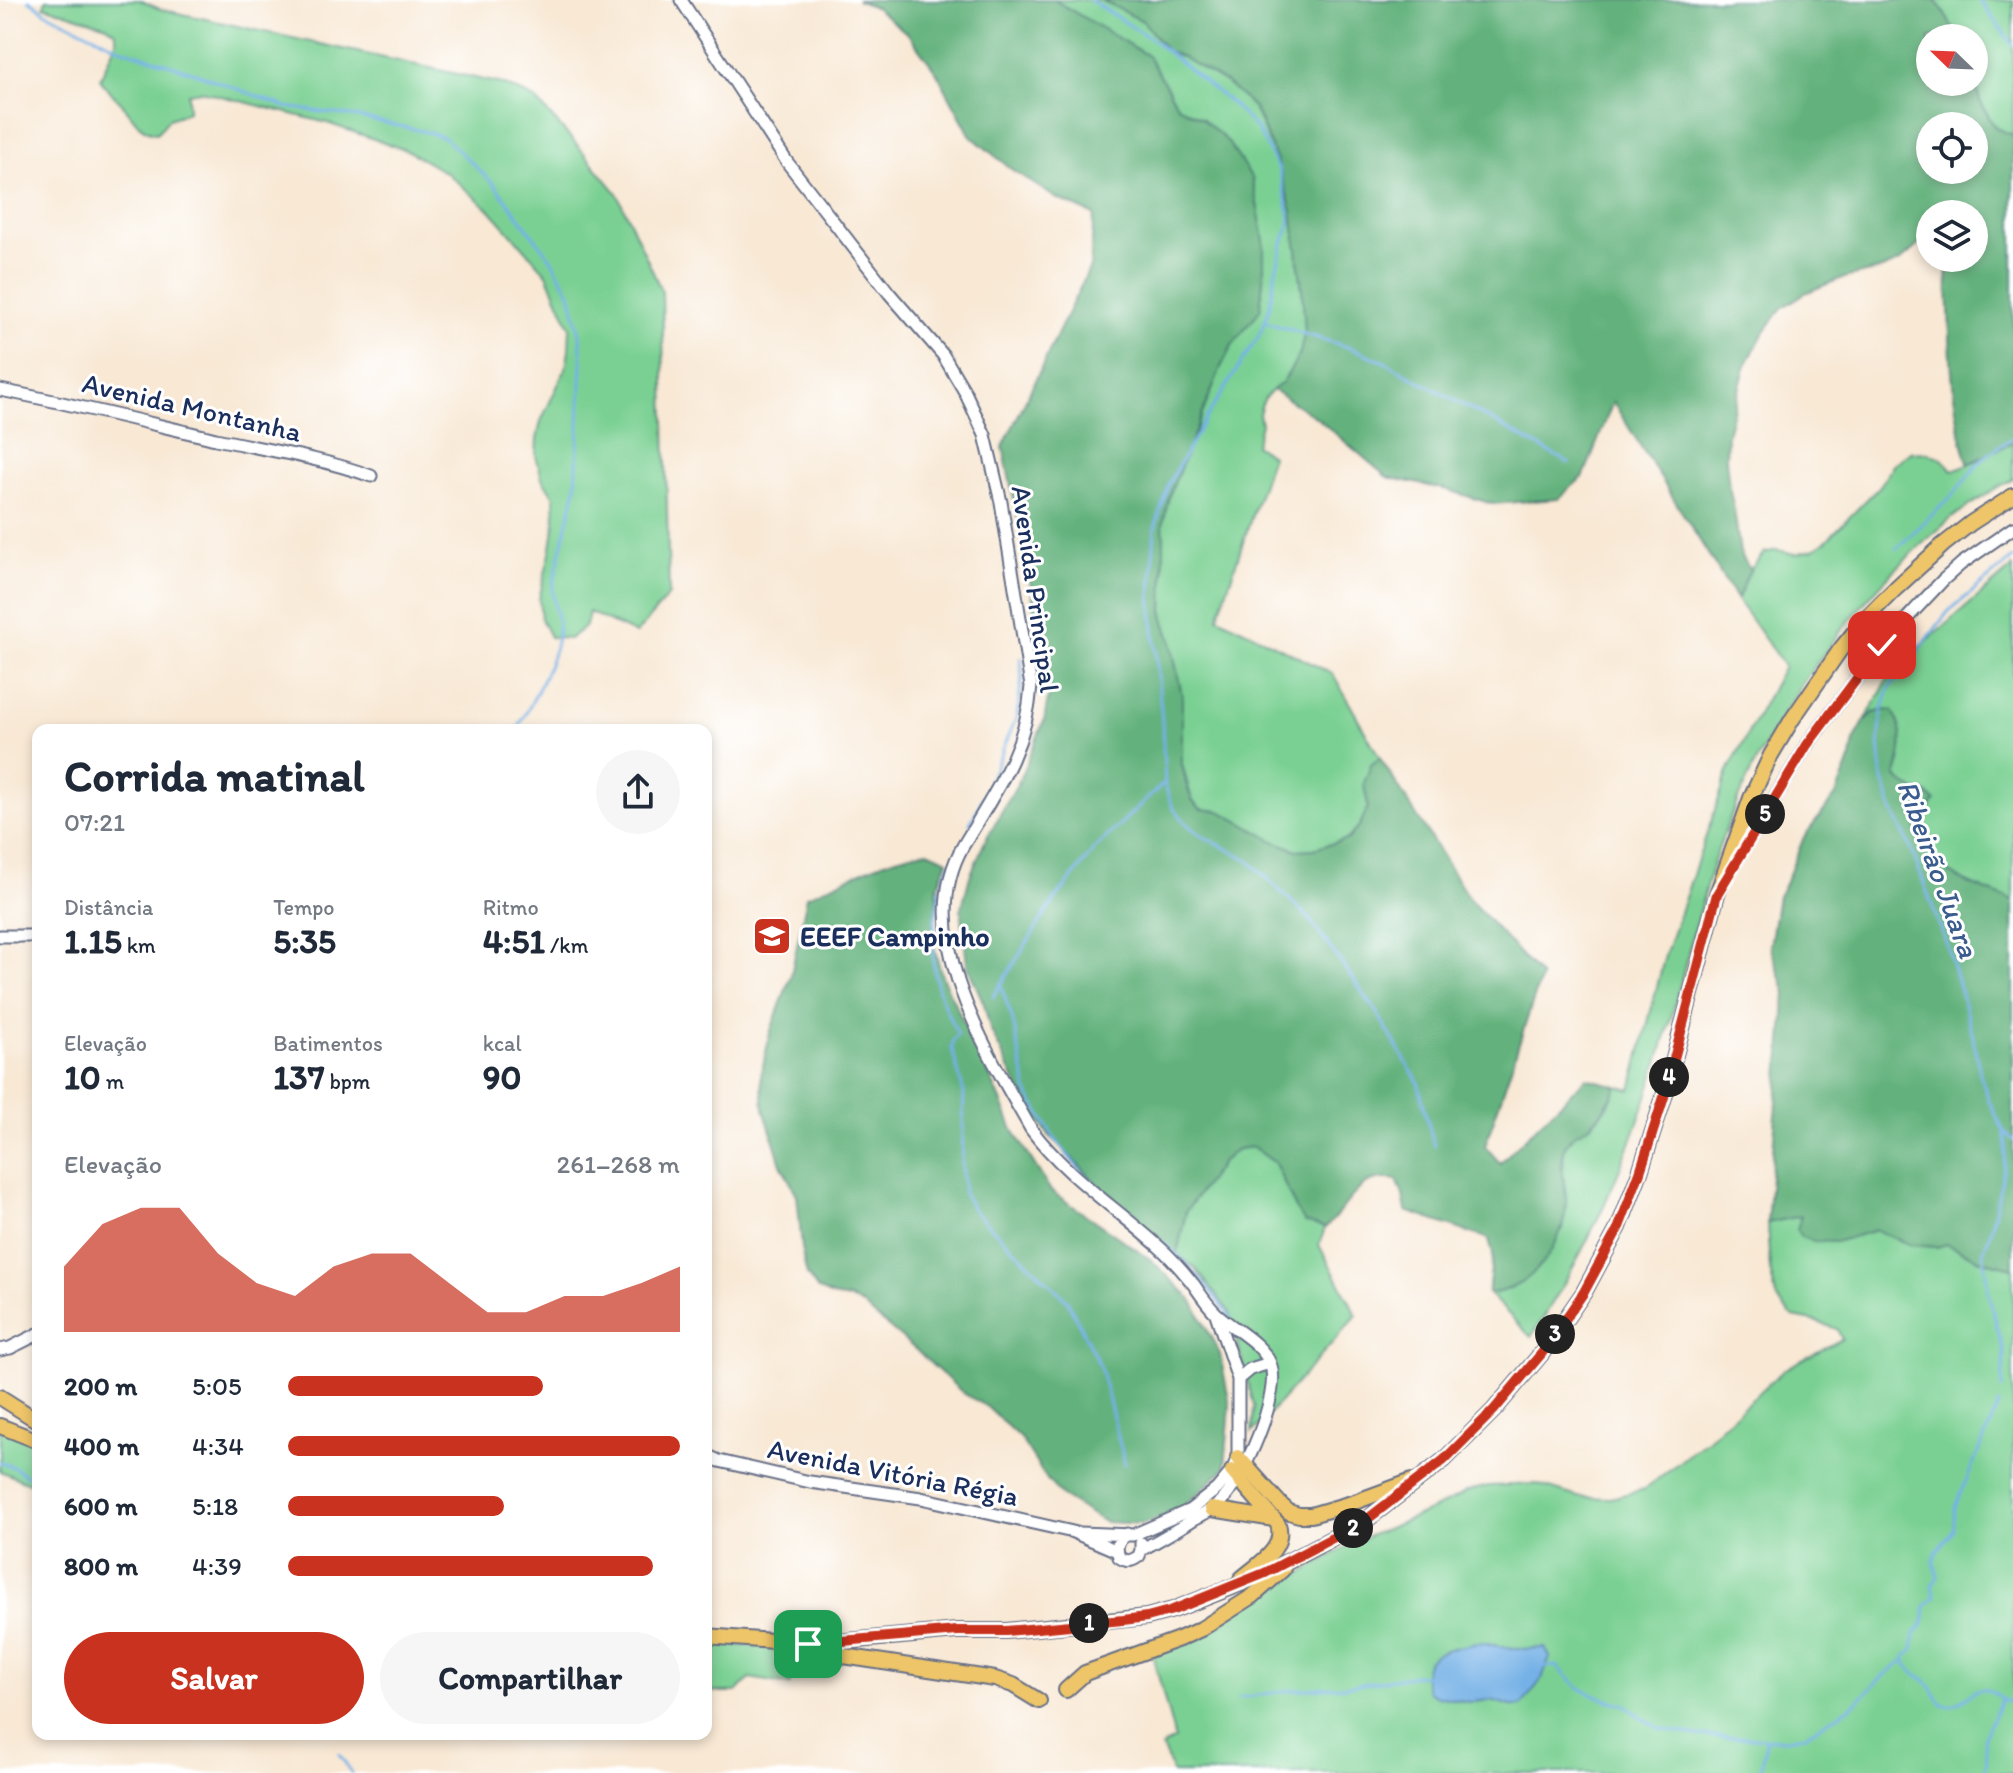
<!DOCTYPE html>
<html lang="pt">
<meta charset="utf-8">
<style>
body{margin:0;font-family:Itim,sans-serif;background:#f6f6f7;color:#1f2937;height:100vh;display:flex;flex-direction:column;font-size:30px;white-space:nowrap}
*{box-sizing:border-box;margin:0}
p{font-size:26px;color:#747a83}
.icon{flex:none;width:44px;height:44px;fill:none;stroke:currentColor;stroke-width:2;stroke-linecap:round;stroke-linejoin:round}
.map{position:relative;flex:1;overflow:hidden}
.panel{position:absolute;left:32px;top:724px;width:680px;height:1016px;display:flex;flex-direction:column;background:#fff;border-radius:16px;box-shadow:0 4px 12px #0003}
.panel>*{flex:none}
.needle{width:52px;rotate:293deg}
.controls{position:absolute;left:1916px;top:24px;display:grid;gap:16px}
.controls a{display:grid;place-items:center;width:72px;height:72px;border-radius:50%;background:#fff;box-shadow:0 4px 12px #0003;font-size:40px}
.pin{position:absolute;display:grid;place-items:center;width:68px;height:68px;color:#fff;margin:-34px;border-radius:16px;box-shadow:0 4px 12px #0006}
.km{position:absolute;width:40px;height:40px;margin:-20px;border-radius:50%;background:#222;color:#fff;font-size:22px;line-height:40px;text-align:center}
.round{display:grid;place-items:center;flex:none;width:84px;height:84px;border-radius:42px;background:#f6f6f7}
.head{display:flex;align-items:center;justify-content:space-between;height:136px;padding:0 32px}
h1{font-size:44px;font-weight:800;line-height:60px}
.figures{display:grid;grid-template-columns:repeat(3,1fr);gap:12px;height:136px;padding:8px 32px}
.figures div{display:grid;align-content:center}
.figures b{font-size:34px;font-weight:800}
.figures small{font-size:22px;font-weight:400}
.figures p{font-size:22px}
.chart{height:224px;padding:16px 32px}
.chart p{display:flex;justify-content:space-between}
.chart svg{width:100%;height:144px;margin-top:8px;fill:#c8321e;opacity:.7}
.action{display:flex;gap:16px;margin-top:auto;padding:16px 32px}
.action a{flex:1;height:92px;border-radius:48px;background:#c8321e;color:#fff;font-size:32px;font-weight:800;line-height:92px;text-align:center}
.action a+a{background:#f6f6f7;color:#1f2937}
ul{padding:0 32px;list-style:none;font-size:26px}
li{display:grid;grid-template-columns:128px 96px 1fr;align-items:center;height:60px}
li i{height:20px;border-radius:10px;background:#c8321e}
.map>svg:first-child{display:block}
</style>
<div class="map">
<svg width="2013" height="1773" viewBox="0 0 2013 1773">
<rect width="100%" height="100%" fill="#fff"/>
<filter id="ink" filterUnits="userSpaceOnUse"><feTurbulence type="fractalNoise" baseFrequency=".0125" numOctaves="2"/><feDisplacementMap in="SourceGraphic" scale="16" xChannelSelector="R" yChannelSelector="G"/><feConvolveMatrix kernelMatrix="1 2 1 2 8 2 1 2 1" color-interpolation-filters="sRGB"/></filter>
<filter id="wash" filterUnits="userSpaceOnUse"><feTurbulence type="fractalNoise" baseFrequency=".006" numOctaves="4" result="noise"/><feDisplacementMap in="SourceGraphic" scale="32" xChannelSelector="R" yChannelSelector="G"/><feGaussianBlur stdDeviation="1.8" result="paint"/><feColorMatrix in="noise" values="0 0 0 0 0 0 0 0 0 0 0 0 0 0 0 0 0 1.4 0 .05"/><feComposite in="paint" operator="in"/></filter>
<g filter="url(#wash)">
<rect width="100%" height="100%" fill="#f8e8d4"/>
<path fill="#7ad093" stroke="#4a8078" stroke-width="2" fill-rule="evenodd" d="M46 0H140L160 9 503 84 535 99 579 147 617 193 662 292 669 595 636 634 589 612 586 626 569 639 550 637 541 619 539 599 551 548 555 522 554 497 542 478 536 456 537 439 541 421 566 368 569 350 570 327 547 274 490 210 448 174 406 150 327 123 201 91 188 93V112L169 119 157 133C139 132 133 116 122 104 114 95 106 89 100 79L116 42V33L107 26 44 6Z
M1054 0H1101L1143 21 1167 51 1182 57 1226 83 1254 108 1278 163 1292 211 1302 289 1305 330 1300 354 1283 383 1266 396 1261 406 1259 414 1261 424 1255 445 1272 456 1218 617 1333 674 1380 758 1371 765 1368 797V807L1360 825 1348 839 1314 849 1297 850 1276 842 1220 811 1201 809 1192 800 1182 764V696L1170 637 1163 615 1164 544 1163 524 1169 496 1221 367 1232 345 1260 310 1264 269V240L1252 178 1203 119 1178 106 1148 56Z
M1936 0H2013V135L1995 128 1980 101 1974 79V38H1959Z
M2013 442V479C1993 491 1971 503 1952 518 1849 602 1762 724 1718 850 1698 905 1687 962 1671 1018 1639 1134 1597 1237 1531 1337L1488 1293H1497L1562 1230 1566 1203 1563 1172 1564 1148 1573 1135 1592 1124 1609 1104 1617 1086 1631 1090 1664 959 1729 769 1784 666 1737 600 1750 570 1764 553 1777 550 1795 554 1812 550 1826 541 1880 486 1894 464 1910 452 1928 453 1941 458 1953 470 1983 458 2004 445Z
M2013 567V901C1980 888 1938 876 1920 842 1918 838 1916 834 1916 830 1917 822 1924 816 1930 810L1928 793C1912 789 1905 790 1896 775L1901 759 1873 713 1864 722 1894 669Z
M1253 1147 1275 1163 1296 1209 1305 1222 1325 1228 1319 1245 1357 1315 1252 1433 1254 1405 1229 1311 1195 1268 1177 1254 1186 1211 1222 1162 1237 1149Z
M1801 1216 1835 1242 1876 1230 1911 1245 1936 1247 1947 1244 1978 1259 2013 1268V1773H1173L1162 1747 1175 1739 1153 1656 1211 1626 1353 1543 1438 1507 1466 1492 1488 1486 1537 1484 1578 1497 1611 1498 1645 1489 1708 1439 1785 1369 1842 1339 1837 1329 1814 1321 1793 1317 1777 1300 1770 1270 1767 1223ZM1478 1643 1520 1649 1511 1706 1492 1700 1470 1702 1456 1700 1447 1697 1424 1676 1428 1661Z
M0 1426 38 1442V1487L0 1471Z
M706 1644 791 1648 790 1685 750 1678 737 1692H706Z"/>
<path fill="#63b27d" stroke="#3f706e" stroke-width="2" fill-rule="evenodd" d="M857 0H1054L1148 56 1178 106 1203 119 1227 141 1252 178 1264 240V269L1260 310 1232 345 1221 367 1169 496 1163 524 1164 544 1163 615 1170 637 1182 696V764L1186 783 1192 800 1201 809 1220 811 1276 842 1297 850 1314 849 1348 839 1360 825 1368 807 1364 783 1371 765 1380 758 1470 900 1541 977 1485 1146 1500 1163 1586 1078 1617 1086C1611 1100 1604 1111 1593 1122 1584 1131 1571 1133 1565 1146 1557 1162 1566 1184 1566 1202 1566 1242 1531 1293 1488 1293L1493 1254 1489 1239 1406 1211 1403 1195 1397 1180C1356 1173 1350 1206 1325 1228L1305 1222 1296 1209 1275 1163 1253 1147 1237 1149 1222 1162 1186 1211 1177 1254 1122 1209 1050 1136 1027 1105 990 1029 984 1004 967 965 961 910 970 876 985 841 1019 781 1044 721 1049 692 1027 564 1003 447 1090 267 1094 215 1056 198 1011 169 971 136 937 73 909 35 876 8Z
M1101 0H1936L1959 38H1930V82H1974V79L1980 101 1995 128 2013 135V442L1969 464C1962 448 1960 431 1957 415 1948 363 1951 310 1946 258H1974V214H1930V235L1899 262 1882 269 1840 279 1805 293 1782 308 1763 334 1746 365 1727 433 1726 459 1729 487 1734 509 1740 553 1750 570 1737 600 1613 402 1584 476 1558 499 1492 504 1448 490 1387 477 1317 418 1273 390 1283 382 1300 354 1305 330 1302 289 1292 211 1278 163 1255 108 1226 83 1182 57 1167 51 1143 21ZM1974 126V170H1930V126Z
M1885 710 1893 711C1906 733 1902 751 1896 775 1907 794 1922 786 1935 801 1930 810 1919 817 1917 827 1915 833 1919 839 1922 845 1940 877 1981 888 2013 901V1268L1978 1259 1947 1244 1936 1247 1911 1245 1876 1230 1835 1242 1813 1241 1801 1237 1797 1230 1801 1216 1767 1223 1786 993 1770 946 1778 896 1785 884 1804 837 1836 795 1851 758 1854 741 1864 722 1873 713Z
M928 851 948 860 938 884 933 943 943 979 1000 1098 1013 1130 1051 1191 1150 1259 1192 1300 1220 1354 1230 1405 1225 1468 1181 1510 1144 1524 1104 1522 1062 1496 1048 1481 1020 1438 987 1407 963 1393 916 1350 862 1305 849 1299 832 1296 817 1289 807 1275 803 1258 797 1195 781 1164 764 1109 761 1075 770 1033 791 975 807 896C847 880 885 856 928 851Z"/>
<path fill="#74b1e6" stroke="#4870a2" stroke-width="2" d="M1478 1643 1520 1649 1545 1648 1550 1657 1542 1679 1521 1706H1511L1492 1700 1470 1702 1437 1696 1428 1691C1413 1650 1450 1649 1478 1643Z"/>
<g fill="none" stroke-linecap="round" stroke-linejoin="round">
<path stroke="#74b1e6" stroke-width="3" d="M29 0 47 13 117 47 198 74 286 107 358 117 431 133 445 138 494 184 551 259 570 293 580 335 582 362 576 488 553 585C551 600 559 615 558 630 556 658 531 705 517 730
M1090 0 1153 40 1233 105 1257 129 1279 169 1290 218V225L1284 240 1275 274 1269 309 1261 332 1201 426 1169 483 1155 528 1151 596 1162 722 1165 786 1173 808 1188 825 1204 837 1247 859 1308 917 1376 1011 1418 1082 1434 1146
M1979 0 2013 45
M1265 322 1351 348 1385 362 1569 463
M1896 549 1953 495 1977 465 1989 454 2013 437
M970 824 984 795 1017 716 1022 678 1021 658
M951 863C936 892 929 943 935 975 939 996 948 1016 958 1034L953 1041 952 1049 964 1093 962 1164 964 1195 975 1212 1067 1300 1100 1366 1125 1464
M1000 984 1012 1017 1028 1094 1055 1139 1078 1168 1099 1189
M993 997 1049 908 1096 847 1165 782
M2004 1131 2013 1140
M1157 1238C1186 1260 1208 1288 1230 1317
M2002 1389 2004 1353 1989 1295 1983 1253 1991 1230 2004 1168 2006 1145 2004 1131 1989 1101 1980 1074 1972 1033 1948 949 1911 848 1893 812 1882 776 1879 743 1882 711 1889 689 1948 612 2013 558
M0 1462 17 1469 26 1476
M1905 1660C1908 1665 1911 1672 1916 1675 1922 1679 1922 1676 1927 1682 1936 1691 1938 1713 1958 1703 1967 1698 1975 1687 1986 1689 1996 1690 1998 1701 2013 1703
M1544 1667 1557 1666 1579 1688 1610 1701 1624 1704 1643 1719 1659 1728 1698 1736 1786 1739 1804 1736 1852 1706 1885 1675 1905 1660 1907 1655 1913 1651 1915 1633C1924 1626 1927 1618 1925 1607L1935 1597 1932 1586 1938 1576 1933 1561 1937 1551 1954 1529V1509L1999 1404
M1239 1698 1283 1691 1357 1685 1416 1675 1425 1676
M339 1754 352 1773
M1760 1773 1767 1738
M1983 1773 1987 1761 1984 1737 2001 1700"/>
</g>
</g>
<g filter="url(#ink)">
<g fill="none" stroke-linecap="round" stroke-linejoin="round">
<g stroke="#687087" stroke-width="15">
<path id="tertiary" d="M681 0 787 162 889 293 943 355 965 392 985 435 1001 502 1031 686C1027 749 994 794 963 846 912 934 988 1053 1031 1129 1066 1176 1114 1206 1157 1245 1171 1257 1183 1271 1194 1285 1201 1295 1208 1306 1217 1314 1234 1330 1260 1341 1270 1363 1283 1393 1242 1482 1220 1503 1213 1510 1203 1514 1194 1519 1177 1530 1159 1540 1141 1550
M0 390C73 404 144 422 216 439 268 450 321 458 371 476
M1729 873 1807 745 1882 645 1943 580 1961 564 2013 528
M0 936H38
M0 1350 10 1348 38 1334
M1238 1379 1250 1369 1270 1363
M706 1455 719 1461 810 1482 921 1498 1073 1532 1117 1551
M1080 1533 1133 1535 1190 1510 1217 1489 1232 1471 1238 1457V1379L1216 1314
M1127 1534C1118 1540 1115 1546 1119 1557 1126 1562 1131 1562 1139 1556L1141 1550V1543"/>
</g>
<g stroke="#687087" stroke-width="18">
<path id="primary" d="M0 1397 38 1421
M0 1426 38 1441
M1238 1457 1281 1505 1289 1512 1299 1515H1311L1352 1503 1412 1481
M1232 1471 1278 1524C1286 1549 1258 1564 1241 1579
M1212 1509 1274 1519
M706 1636 815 1644 957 1631H1006L1147 1617 1173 1610 1232 1587 1289 1561 1365 1521 1444 1460 1494 1410 1542 1353 1584 1292 1619 1227 1640 1172 1664 1097 1717 894 1751 798 1771 755 1793 718 1840 650 1865 619 1896 588 1943 545 1971 523 2013 496
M815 1644 837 1655 995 1679 1013 1685 1039 1701
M1066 1690 1085 1673 1179 1639 1201 1629 1253 1596 1283 1569"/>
</g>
<use href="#tertiary" stroke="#fff" stroke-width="11"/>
<use href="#primary" stroke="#eec569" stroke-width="14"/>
</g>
</g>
<g fill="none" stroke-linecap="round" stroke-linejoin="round" filter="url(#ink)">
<g stroke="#fff" stroke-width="16">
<path id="route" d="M808 1644 957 1631H1006L1123 1620 1147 1617 1173 1610 1265 1573 1365 1521 1444 1460 1494 1410 1542 1353 1584 1292 1619 1227 1640 1172 1664 1097 1717 894 1807 745 1882 645"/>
</g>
<use href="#route" stroke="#c8321e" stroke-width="10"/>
</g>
<defs>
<g id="school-square" transform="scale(2)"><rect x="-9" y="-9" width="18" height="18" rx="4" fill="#c8321e" stroke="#fff"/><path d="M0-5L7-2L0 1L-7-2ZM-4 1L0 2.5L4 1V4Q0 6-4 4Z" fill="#fff"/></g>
</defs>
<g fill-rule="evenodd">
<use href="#school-square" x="772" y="936"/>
</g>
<g text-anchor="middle" stroke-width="6" stroke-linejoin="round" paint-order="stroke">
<g font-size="28" fill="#1b2f5e" stroke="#fff">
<text transform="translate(192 407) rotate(13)" y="10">Avenida Montanha</text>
<text transform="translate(1036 589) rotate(82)" y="10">Avenida Principal</text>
<text transform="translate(893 1472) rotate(11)" y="10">Avenida Vitória Régia</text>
</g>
<g font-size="28" font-weight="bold" fill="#1b2f5e" stroke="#fff" text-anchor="start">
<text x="800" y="946">EEEF Campinho</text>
</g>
<g font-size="30" font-style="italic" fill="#3a5c8e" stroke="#fff">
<text transform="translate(1938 869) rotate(70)" y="10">Ribeirão Juara</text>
</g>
</g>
</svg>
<div class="controls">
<a><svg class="needle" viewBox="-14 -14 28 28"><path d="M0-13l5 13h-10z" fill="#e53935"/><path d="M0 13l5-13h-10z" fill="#747a83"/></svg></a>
<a><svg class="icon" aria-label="locate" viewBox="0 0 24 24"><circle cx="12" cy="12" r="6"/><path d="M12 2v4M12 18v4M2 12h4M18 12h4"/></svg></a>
<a><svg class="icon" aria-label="layers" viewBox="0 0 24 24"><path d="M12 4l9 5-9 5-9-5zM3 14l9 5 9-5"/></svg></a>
</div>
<div class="pin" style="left:808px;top:1644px;background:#1e9e55"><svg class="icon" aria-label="arrive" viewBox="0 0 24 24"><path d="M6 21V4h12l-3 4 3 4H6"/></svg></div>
<div class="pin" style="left:1882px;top:645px;background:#d93025"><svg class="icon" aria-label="check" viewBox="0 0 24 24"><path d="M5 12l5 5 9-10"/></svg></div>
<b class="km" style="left:1089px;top:1623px">1</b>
<b class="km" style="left:1353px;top:1528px">2</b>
<b class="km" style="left:1555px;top:1334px">3</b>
<b class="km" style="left:1669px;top:1077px">4</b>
<b class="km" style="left:1765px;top:814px">5</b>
<section class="panel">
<div class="head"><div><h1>Corrida matinal</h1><p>07:21</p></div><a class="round"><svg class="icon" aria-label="share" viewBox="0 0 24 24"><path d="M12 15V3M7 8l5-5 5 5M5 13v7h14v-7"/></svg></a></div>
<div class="figures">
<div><p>Distância</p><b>1.15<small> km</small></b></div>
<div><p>Tempo</p><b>5:35</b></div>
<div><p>Ritmo</p><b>4:51<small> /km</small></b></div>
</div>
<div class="figures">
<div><p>Elevação</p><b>10<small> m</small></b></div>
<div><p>Batimentos</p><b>137<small> bpm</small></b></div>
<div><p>kcal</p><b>90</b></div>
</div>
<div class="chart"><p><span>Elevação</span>261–268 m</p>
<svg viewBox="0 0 160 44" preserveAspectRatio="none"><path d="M0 44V24L10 11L20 6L30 6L40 20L50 29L60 33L70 24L80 20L90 20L100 29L110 38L120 38L130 33L140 33L150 29L160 24V44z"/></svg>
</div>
<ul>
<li><b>200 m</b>5:05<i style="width:65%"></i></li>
<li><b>400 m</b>4:34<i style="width:100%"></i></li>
<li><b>600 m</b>5:18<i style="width:55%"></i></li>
<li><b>800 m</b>4:39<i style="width:93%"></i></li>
</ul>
<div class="action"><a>Salvar</a><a>Compartilhar</a></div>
</section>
</div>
